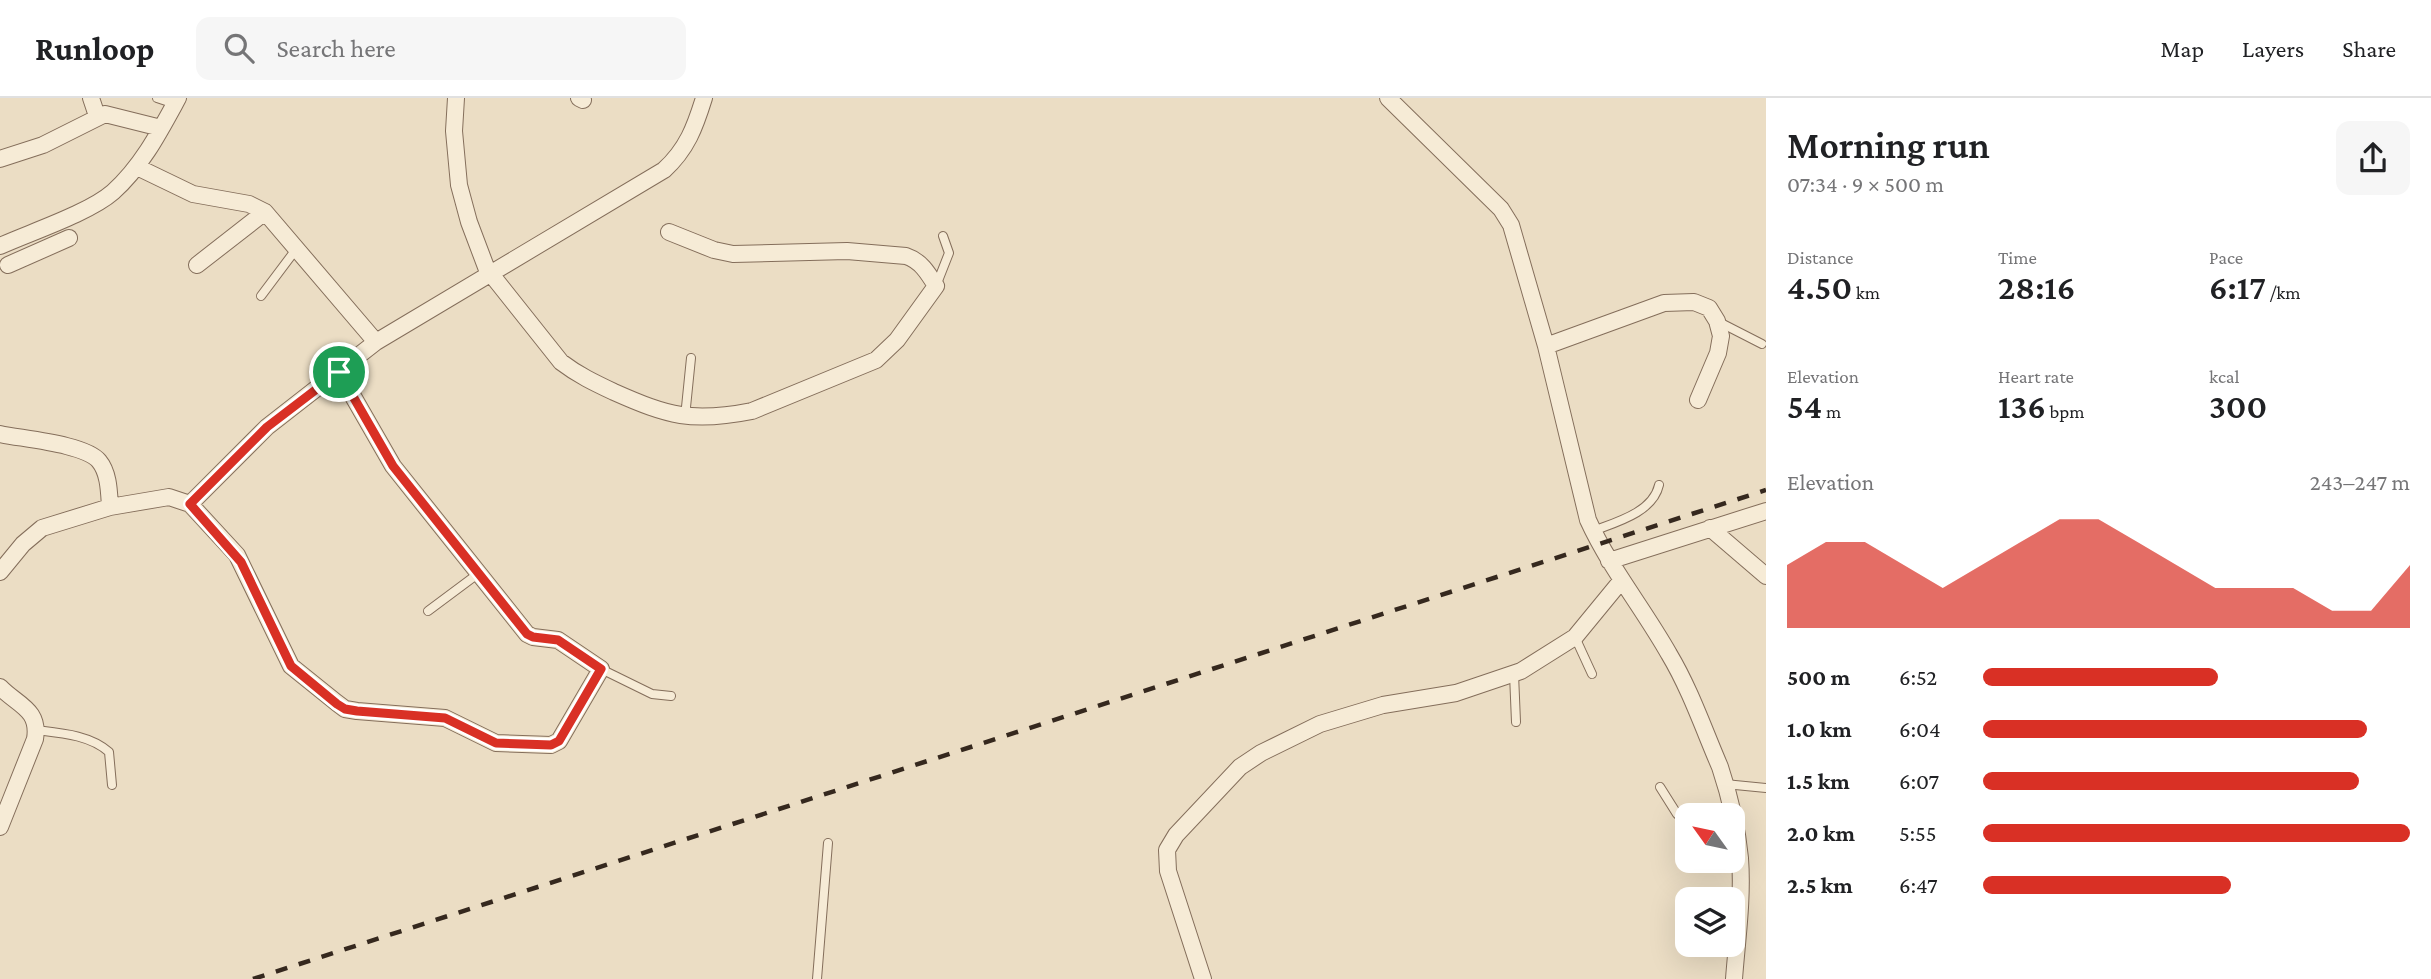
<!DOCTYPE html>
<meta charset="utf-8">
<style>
body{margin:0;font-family:"Crimson Pro",serif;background:#f6f6f6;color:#202124;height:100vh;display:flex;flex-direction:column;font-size:26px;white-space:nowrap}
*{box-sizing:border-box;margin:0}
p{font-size:23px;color:#757577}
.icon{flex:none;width:38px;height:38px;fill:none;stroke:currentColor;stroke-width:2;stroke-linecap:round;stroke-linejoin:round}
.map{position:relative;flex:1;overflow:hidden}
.drawer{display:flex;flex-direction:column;background:#fff;width:665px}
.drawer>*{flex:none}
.needle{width:46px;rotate:303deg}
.controls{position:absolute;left:1675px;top:705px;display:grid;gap:14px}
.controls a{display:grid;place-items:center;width:70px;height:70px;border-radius:14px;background:#fff;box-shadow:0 7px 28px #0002;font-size:35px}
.pin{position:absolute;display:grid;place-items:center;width:60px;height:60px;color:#fff;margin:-30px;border:4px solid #fff;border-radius:50%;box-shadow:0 2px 7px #0007}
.round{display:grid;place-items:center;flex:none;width:74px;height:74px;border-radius:14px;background:#f6f6f6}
.summary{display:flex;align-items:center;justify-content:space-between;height:119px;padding:0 21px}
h1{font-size:38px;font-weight:600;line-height:52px}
.stats{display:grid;grid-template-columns:repeat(3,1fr);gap:10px;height:119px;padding:7px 21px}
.stats div{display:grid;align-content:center}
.stats b{font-size:35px;font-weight:600}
.stats small{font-size:19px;font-weight:400}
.stats p{font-size:19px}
.chart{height:196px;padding:14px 21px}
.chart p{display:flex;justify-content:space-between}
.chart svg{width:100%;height:126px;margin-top:7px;fill:#d93025;opacity:.7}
ul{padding:0 21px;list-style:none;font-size:23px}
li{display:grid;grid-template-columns:112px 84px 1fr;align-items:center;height:52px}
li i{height:18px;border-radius:9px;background:#d93025}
header{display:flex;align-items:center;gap:42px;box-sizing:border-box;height:98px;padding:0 35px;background:#fff;border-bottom:2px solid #e0e0e0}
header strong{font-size:33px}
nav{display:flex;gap:38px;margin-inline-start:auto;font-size:24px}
.search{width:490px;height:63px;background:#f6f6f6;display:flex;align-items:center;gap:18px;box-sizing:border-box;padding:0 24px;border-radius:14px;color:#757577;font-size:26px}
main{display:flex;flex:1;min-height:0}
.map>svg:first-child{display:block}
</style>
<header>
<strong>Runloop</strong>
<div class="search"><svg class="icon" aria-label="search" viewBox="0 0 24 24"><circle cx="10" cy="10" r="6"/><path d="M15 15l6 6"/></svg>Search here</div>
<nav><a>Map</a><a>Layers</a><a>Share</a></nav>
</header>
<main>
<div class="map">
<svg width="1766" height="881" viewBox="0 0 1766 881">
<rect width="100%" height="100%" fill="#ebddc4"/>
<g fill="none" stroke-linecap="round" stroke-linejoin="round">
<g stroke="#846e5b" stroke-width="10">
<path id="lane" d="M157 0 175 6
M936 188 949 155 943 138
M261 198 297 150
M1717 223 1762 246
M685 319 691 260
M1593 433C1617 424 1653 414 1659 387
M428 513 479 475
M1575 539 1592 576
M601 571 652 596 671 598
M1514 576 1516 624
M36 632C61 635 90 637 109 654L112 687
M1725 686 1766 690
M1660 689 1677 716 1687 726
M817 881 828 745"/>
</g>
<g stroke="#846e5b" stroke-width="18">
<path id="street" d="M91 0 97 18
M456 0 454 33 459 87 469 124 489 177
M579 0 583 2
M1388 0 1501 111 1511 127 1546 248 1588 422C1610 470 1643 510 1669 556 1690 591 1704 632 1720 669 1730 699 1737 729 1740 760 1743 800 1737 841 1734 881
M0 61 43 47 105 16 161 30
M137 69 193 96 249 106 265 114 376 244
M0 148C31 134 89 115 113 94 142 68 160 33 178 0
M8 167 69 140
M197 167 265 114
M491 176 561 264C578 277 595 285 614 294 668 318 692 325 752 313L876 262 897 242 936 188C928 175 921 163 906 158L847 153 733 156 714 152 669 134
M1546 248 1664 205 1694 204 1709 210 1717 223 1721 238 1718 255 1698 302
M0 336C23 341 85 346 99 363 109 375 109 394 110 409
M190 406 267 329 376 244 664 72C687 51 695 29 704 0
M1710 430 1766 478
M1609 463 1766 413
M0 474 23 446 42 430 110 409 169 399 190 406 237 457 291 568 337 605 345 611 357 613 445 620 496 645 551 647 559 643 601 571 558 542 533 539 527 536 393 368 339 274
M0 589C17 607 40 611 35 641L0 729
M1203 881 1168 773 1167 752 1176 737 1240 669 1261 655 1320 626 1383 607 1456 595 1521 573 1575 539 1621 483"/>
</g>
<use href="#lane" stroke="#f6ebd6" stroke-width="8"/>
<use href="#street" stroke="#f6ebd6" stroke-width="16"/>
<path stroke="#35281e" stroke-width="4.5" stroke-dasharray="12 12" stroke-linecap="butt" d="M253 881 1766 392"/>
</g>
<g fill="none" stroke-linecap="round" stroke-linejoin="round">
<g stroke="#fff" stroke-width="14">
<path id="route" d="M339 274 393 368 527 536 533 539 558 542 601 571 559 643 551 647 496 645 445 620 357 613 345 611 337 606 291 568 241 464 190 406 267 329Z"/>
</g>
<use href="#route" stroke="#d93025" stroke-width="9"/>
</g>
</svg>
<div class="controls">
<a><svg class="needle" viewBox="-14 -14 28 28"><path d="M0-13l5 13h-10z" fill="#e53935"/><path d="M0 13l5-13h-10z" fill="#757577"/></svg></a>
<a><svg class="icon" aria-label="layers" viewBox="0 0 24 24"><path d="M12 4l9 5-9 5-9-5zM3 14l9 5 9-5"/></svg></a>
</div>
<div class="pin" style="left:339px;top:274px;background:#1e9e55"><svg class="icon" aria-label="arrive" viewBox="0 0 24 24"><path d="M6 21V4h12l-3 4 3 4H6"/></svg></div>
</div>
<section class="drawer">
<div class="summary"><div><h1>Morning run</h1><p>07:34 · 9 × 500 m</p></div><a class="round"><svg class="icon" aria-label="share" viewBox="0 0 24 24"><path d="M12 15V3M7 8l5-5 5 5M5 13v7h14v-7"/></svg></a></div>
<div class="stats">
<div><p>Distance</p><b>4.50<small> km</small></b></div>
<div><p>Time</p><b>28:16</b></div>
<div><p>Pace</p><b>6:17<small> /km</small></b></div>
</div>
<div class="stats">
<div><p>Elevation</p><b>54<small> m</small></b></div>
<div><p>Heart rate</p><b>136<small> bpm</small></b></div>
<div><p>kcal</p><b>300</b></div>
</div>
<div class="chart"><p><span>Elevation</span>243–247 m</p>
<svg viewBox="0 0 160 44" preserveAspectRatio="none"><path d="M0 44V22L10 14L20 14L30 22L40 30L50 22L60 14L70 6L80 6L90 14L100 22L110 30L120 30L130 30L140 38L150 38L160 22V44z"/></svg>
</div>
<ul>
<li><b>500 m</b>6:52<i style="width:55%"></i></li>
<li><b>1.0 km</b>6:04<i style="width:90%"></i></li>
<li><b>1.5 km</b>6:07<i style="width:88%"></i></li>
<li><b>2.0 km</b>5:55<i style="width:100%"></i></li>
<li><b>2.5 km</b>6:47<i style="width:58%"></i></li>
</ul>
</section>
</main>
